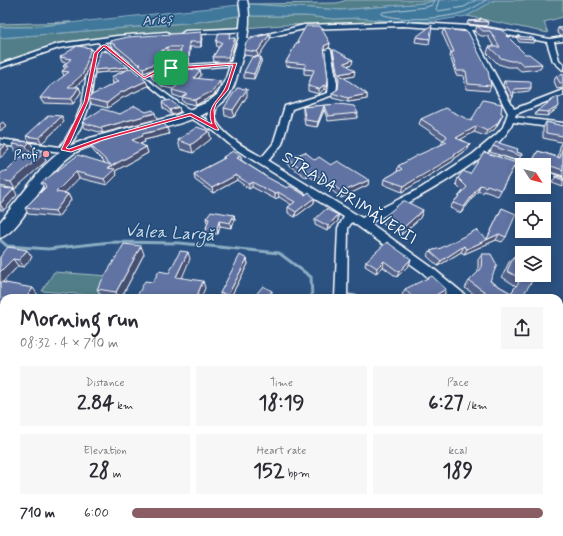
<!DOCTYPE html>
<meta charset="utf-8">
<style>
body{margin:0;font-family:Mynerve,sans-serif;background:#f7f7f7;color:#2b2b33;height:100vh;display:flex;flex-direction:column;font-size:15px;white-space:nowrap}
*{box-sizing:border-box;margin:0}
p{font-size:13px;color:#7c7c81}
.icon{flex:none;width:22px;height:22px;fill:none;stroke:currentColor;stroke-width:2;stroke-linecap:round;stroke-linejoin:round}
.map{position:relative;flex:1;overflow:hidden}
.panel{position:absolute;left:0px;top:294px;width:563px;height:242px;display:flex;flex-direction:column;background:#fff;border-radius:12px 12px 0 0;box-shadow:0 2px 10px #0003}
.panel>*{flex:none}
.needle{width:26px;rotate:126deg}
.buttons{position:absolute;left:515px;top:158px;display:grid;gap:8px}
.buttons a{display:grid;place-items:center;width:36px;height:36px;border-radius:0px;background:#fff;box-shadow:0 2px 10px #0003;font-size:20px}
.pin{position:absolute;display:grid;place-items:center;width:34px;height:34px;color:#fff;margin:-17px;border-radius:8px;box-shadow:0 2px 6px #0006}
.round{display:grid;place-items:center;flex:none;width:42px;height:42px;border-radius:0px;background:#f7f7f7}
.overview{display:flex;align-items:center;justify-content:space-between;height:68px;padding:0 20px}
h1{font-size:22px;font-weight:700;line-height:30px}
.figures{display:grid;grid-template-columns:repeat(3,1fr);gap:6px;height:68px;padding:4px 20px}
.figures div{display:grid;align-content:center;border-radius:0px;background:#f7f7f7;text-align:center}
.figures b{font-size:20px;font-weight:700}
.figures small{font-size:11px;font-weight:400}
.figures p{font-size:11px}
ul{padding:0 20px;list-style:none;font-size:13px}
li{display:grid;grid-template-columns:64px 48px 1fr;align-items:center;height:30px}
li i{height:10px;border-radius:5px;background:#8a5d65}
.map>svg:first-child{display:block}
</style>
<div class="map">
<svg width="563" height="536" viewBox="0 0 563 536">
<rect width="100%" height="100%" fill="#2c5282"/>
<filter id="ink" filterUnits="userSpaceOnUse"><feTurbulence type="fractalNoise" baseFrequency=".025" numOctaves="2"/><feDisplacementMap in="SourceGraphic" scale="8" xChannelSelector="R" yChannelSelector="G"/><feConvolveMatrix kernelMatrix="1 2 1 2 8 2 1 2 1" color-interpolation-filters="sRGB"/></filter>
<g filter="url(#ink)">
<path fill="#517e88" stroke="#a8bec4" d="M347 0H436L425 3 341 10 249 4 337 3Z
M495 0H563V17L544 22 548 33 467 16Z
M238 16H306L334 19 357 18 403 22 282 25 118 38 59 47 0 67V38L197 22Z
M71 22 31 27H0V24Z
M54 272 108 276 98 296 42 291Z
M16 532H84L82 536H27Z"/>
<path fill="#40789b" stroke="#8caec3" d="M436 0H495L467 16 435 21 403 22 357 18 334 19 306 16H238L197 22 0 38V27H31L249 4 341 10 425 3Z"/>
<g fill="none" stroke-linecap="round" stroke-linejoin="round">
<path stroke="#b3c9d7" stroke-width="1" d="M434 0 432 5 426 7 383 12 381 14C402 22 446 19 467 11 474 8 480 4 486 0
M439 0 436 9 438 11 464 7 476 0"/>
<path stroke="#8caec3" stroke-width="3" d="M0 240 7 246 48 249 111 242 179 243 279 253 311 277 312 298"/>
<path stroke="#8caec3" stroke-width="4" d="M295 532V536"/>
<g stroke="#fff" stroke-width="3">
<path id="minor" d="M403 22 485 27 550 39 563 37V41L554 42 559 60 563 64V70L553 61 547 42 485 31 471 30 514 109 563 90V95L516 114 515 117 563 123V129L513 122C501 156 403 206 370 223L430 266 464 294 465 298H450L422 272 352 222 348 228 347 298H335L338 228 344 217 234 148 214 131 188 117 105 49C92 58 93 91 89 106 84 121 78 135 68 148L72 149V153L0 145V139L60 147C70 134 77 119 82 103 87 85 85 58 101 45L98 42 59 48 0 68V64L58 44 117 36 167 32 170 34 169 35 104 42C135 70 172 102 209 121L207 117 210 104 217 102C218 107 214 112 215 117 218 133 249 150 262 157L273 144 285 106 328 93 329 84 325 50 328 48 331 50 337 84 336 94 292 109 282 144 268 161 362 218 421 188 473 154 497 134 503 127 508 113 465 30 403 26 304 29 243 43 240 41 304 25Z
M245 28 248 30 247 31 185 35 182 33 185 31Z
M235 62 237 63V65L172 70 154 75 150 73 171 66Z
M500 156 503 157 525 165H522V170L519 169 497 161 495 159Z
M544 171 562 177 563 180 559 182 544 177Z
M559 376 563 377V393L559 392Z
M0 426H4V442H0Z
M563 486V504L559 505V487Z
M97 532H115L114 536H96Z
M324 532H342V536H324Z
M355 532H382L383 536H356Z
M450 532H468V536H450Z"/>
</g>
<g stroke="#fff" stroke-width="3">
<path id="secondary" d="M239 0H247C252 22 247 41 241 62 237 75 235 89 226 99 203 124 140 132 107 142 96 145 83 147 73 154 62 162 53 172 45 182 35 197 17 233 0 238V222L44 166 64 148 90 138 177 115 208 102 218 94 226 78 239 37 241 15Z"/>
</g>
<use href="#minor" fill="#1f4a7a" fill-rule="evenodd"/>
<use href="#secondary" fill="#1f4a7a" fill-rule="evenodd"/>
</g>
<path fill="#53638c" stroke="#fff" d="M480 18 488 22 487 26 467 24 468 21 479 20Z
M477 26 510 36 509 38 525 54 542 64 540 69 521 71 516 67H508L498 64 487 53 489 47H494L488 36H481L475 32Z
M558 28H563V36H561L557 32Z
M444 29 491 86 489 91 466 89 464 76 456 75 450 56 451 53 442 33Z
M270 34V39L258 57 244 55V50Z
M202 36 201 47H190L189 64H181L180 59 181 51H167L165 55H163L156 68 144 73 111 46 110 41Z
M518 36 534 40 533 43 519 42 517 38Z
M416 37 430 39 429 44 415 42Z
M231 38 235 43 229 62H214L213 57 219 47H217L216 42Z
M297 42 330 43 329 48 324 50 328 79 327 92 324 89 319 94 308 91V86L312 75 304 74V68L286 66V62Z
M333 50 352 64 348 66 354 76 344 78 367 94V99L348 102 332 98V93L338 89V84L333 54Z
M93 53 85 78 75 87H79L81 92 73 104 43 103 40 98 64 76 62 71 65 69 63 66 67 63 62 62 60 57Z
M261 57V62L254 79 244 78V72Z
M188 66 189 69 200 70 201 75 198 79 220 81V86L214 95 196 105 183 102 182 98 173 95 172 90 173 89 163 87 152 78 151 74 179 72Z
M128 67V70L146 81 148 86 122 98 108 108 91 104 89 99 114 83H113L111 77 127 70 96 73Z
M563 74V88L557 89 554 81 556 76Z
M504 81 531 88 529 91 513 93V97L511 101 503 85Z
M247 96 234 117 225 116 224 108Z
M162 102 179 107 180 112 172 115 163 108Z
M339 104 358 113 357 118 328 121 324 110 317 127 305 125 303 112V107Z
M557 109 547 116 535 115 537 111Z
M146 112 157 119 103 133 85 128 82 122 120 114Z
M501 113V119L495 129 485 136 474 132 460 139 470 144 468 149 454 159 453 161 402 192 383 184 384 179 397 172 398 166 441 145 443 140 419 124 421 119 471 121Z
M64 122 42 143 29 141 26 136Z
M546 122 563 126V176L544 170V165H530L538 151 558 157 561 142 543 138V128Z
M167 128 169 134 144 140 145 142 140 144 146 147 148 153 115 171 117 175 107 185 79 178 64 193 68 194 71 200 58 217 28 214 25 208 44 188 41 183 105 163 94 152 91 146Z
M209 131 211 139 193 153 180 149 178 140Z
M30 142 35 150 31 154 16 152 12 144Z
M493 146 517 152 522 154 518 161 490 152Z
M40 149 44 156 46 161 15 189 0 186V174L7 171Z
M241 156V160L264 175V176L287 188 305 195 314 198V203L295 217 288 213V207L292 205 279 197 275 199 252 187 249 189 237 180 213 193 195 180 194 174 223 159V157Z
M287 159 315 160 331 165 369 180 368 185 341 198 324 184 322 185 309 176 307 178 287 164Z
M516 163 498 196 484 191 483 193 478 191 461 213 450 208 453 203 463 191 456 184 458 178 470 174Z
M556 176 563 178V187L552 183Z
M0 188 17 195 4 210H0Z
M502 208 506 237 502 242 496 240 464 254 461 252 438 266 427 256 430 251 487 239Z
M423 210 420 218 401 235 383 224 385 216Z
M234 215 235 220 231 228 220 226 218 234 207 233 206 228 208 223H207L206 218Z
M338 215V221L327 231 315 225V219Z
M144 254 121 298H109L102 297 97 289Z
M482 254 490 281 511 293 516 286 502 277 509 262 514 256 522 260 521 298H480L465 288 469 281 478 273V260Z
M0 257H32L24 267 18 266 3 282 38 295 36 298H4V308L0 307Z
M247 259 248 264 230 298H221L220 293Z
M411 259 409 265 397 277 383 267 376 273 365 266 366 261Z
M405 289 444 295 438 298H406L402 295Z
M562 316H563V346L559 344V318Z
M0 372H4V404H0Z
M559 458H563V476L559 477Z
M563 512V531L559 529V513Z
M434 532H447V534L443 536Z
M494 532H518V536H494Z"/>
<path fill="#445072" stroke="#fff" d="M201 32 202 36 201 47Z
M270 34V39L258 57 257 52Z
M235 38V43L229 62 228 57Z
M189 42 190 47 189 64Z
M330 43 329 48 324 50V46Z
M167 47V51L165 55 164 50Z
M91 48 93 53 85 78 70 92 68 87Z
M162 50 163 55 156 68 144 73 143 68Z
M261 57V62L254 79V74Z
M353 60 352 64 343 67 344 63Z
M128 67 129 70 96 73 94 70Z
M200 70 201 75 195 83 194 78Z
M355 71 354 76 339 79V74Z
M146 81 148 86 122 98 108 108 107 103 120 93Z
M220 81V86L214 95 196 105 195 100Z
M324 85V89L319 94V89Z
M79 87 81 92 73 104 71 99Z
M247 89V96L234 117 233 110Z
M367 94V99L348 102V98Z
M324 106V110L317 127 318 122Z
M559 106 557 109 547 116 549 112Z
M179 107 180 112 172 115 170 110Z
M155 113 157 119 103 133 101 128Z
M503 114 495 129 485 136 487 131Z
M62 116 64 122 42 143 39 138Z
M3 122 6 127 0 131V124Z
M477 126 474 132 454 143 456 138Z
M167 128 169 134 144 140 145 142 134 146 132 140 142 134Z
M209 131 211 139 193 153 191 145Z
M30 142 35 150 31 154 26 146Z
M470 144 468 149 454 159 453 161 402 192 404 186 454 155Z
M6 145 9 150 0 158V150Z
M146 147 148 153 115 171 117 175 107 185 104 179 108 168Z
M40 149 44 156 46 161 15 189 11 182Z
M241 156V161L237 158Z
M310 171 309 176 307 178V172Z
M76 172 79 178 60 198 56 192Z
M236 175 237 180 213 193 212 188Z
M324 178V184L322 185 323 179Z
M369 180 368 185 341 198 342 192Z
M252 182V187L249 189V184Z
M480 185 478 191 461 213 464 207Z
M14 189 17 195 4 210 0 204Z
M278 192 279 197 275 199V194Z
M68 194 71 200 58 217 55 211Z
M314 198V203L295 217 296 212Z
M423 210 420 218 401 235 404 227Z
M234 215 235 220 231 228 230 223Z
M338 215V221L327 231 328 226Z
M219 221 220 226 218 234 217 229Z
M499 234 496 240 464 254 467 249Z
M141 246 144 254 121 298H119L116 292Z
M464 246 461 252 438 266 441 261Z
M27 250 32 257 24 267 19 260Z
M188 252 190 259 179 285 176 277Z
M13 259 18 266 0 285V272Z
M247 259 248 264 230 298H229L228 295Z
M411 259 409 265 397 277 399 272Z
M384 261 383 267 376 273 377 268Z
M203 281 205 288 201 298H196Z
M33 288 38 295 36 298H26Z
M446 289 444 295 438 298H431Z
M272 291V296L270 298H266Z
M170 532H177L175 536H168Z"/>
<path fill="#6173a3" stroke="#fff" d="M480 18 488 22 468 21 481 20Z
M432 25 430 39 416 37Z
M306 26H320L330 43 324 46 328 79 327 87 324 85 319 89 308 86 314 70 304 69 306 64 286 62 297 42 299 43 297 42Z
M477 26 501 30 510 36 506 35 525 54H529L542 64 523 65 519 61H511L501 58 489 47H500L490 31H483Z
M558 28H563V32Z
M444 29 468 32 488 71 491 86 468 84 466 71H457L451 52H454Z
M201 32V42H189V59H180L181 47H167L164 50H162L155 64 143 68 139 65 141 64H138L110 41 128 37Z
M219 33H230L229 38H235L228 57H213L222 42H216Z
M270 34 257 52 244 50 246 42 255 37Z
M518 36 533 38 534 40 520 39Z
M77 46 91 48 83 74 68 87H79L71 99 40 98 49 87 69 72 62 71 68 66H63L71 59 60 57Z
M333 50H335L353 60 344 63 355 71 339 74 367 94 348 98 332 93 338 89 339 80Z
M101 51 109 52 128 67 94 70Z
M252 57H261L254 74 244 72Z
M180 66H188V69L200 70 194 78 220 81 213 91 195 100 182 97 187 94 172 90 178 85 162 82 151 74 166 68 179 72Z
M131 68 146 81 120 93 107 103 89 99 90 96 119 81 111 77Z
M563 74V83H560L556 76Z
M504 81 531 82V88L514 89 513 97Z
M237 88 247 89 233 110 224 108Z
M558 96 559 106 549 112 537 111Z
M170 100 179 107 170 110 162 102Z
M483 100 502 104 501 113 503 114 497 124 487 131 477 126 456 138 470 144 454 155 455 156 404 186 384 179 402 169 398 166 416 156 447 142 443 140 447 137 446 135 421 119 445 108 471 121Z
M339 104 354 106 358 113 328 116 324 106 318 122 306 120 303 107Z
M135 106 146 112 153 110 155 113 101 128 82 122 102 109 120 114Z
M49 115 62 116 39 138 26 136Z
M546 122 563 126V136L546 133Z
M164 123 167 128 142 134 143 136 132 140 146 147 108 168 115 169 104 179 76 172 56 192 68 194 55 211 25 208 46 187 44 183H41L78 155 111 165 91 146 123 133Z
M197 127 209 131 191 145 178 140Z
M16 141 30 142 26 146 12 144Z
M496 142 518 149 517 152 522 154 521 156 493 146Z
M0 144 6 145 0 150Z
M563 145V170L533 160 538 151 560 158Z
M40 149 42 155 11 182 0 180V174L4 171H7L22 156 25 159Z
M233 151 241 156 237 158 264 175H263L287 188 290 186 305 195 309 192 314 198 296 212 288 207 295 202 278 192 275 194 252 182 249 184 236 175 212 188 194 174 225 158 223 157Z
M305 152 315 160 319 157 331 165 338 161 369 180 342 192 324 178 323 179 310 171 307 172 287 159Z
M484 152 516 163 501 190 487 185 486 187 480 185 464 207 453 203 467 187 458 178 463 171 470 174Z
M556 176 563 178V180L555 177Z
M0 188 14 189 0 204Z
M403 201H405L423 210 404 227 385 216Z
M502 208 516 214 506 237 499 234 467 249 464 246 441 261 430 251 441 248 476 230 487 239Z
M326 209 338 215 328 226 315 219Z
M211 211 234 215 230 223 219 221 217 229 206 228 209 219 206 218Z
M387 242 411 259 399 272 384 261 377 268 366 261Z
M124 244 141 246 116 292 97 289Z
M8 247 27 250 19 260 13 259 0 272V257Z
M180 251 188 252 176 277 203 281 196 298H136L145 281 153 282 159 271 169 273Z
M482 254H491L497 265 490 281 511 293 521 279 507 271 514 256 522 260V275H536L521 298H494L469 281 481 269Z
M240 255 247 259 228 295 220 293Z
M432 276 446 289 431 298H413L405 289Z
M0 282 33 288 26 298H4V302H0Z
M263 286 272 291 266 298H245L248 294 254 297Z
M349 294 371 298H348Z
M538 296 543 298H536Z
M562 316H563V339L559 337V328Z
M0 372H4V398H0Z
M559 387 563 392V415L559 417Z
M559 458H563V471L559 464Z
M116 532H170L168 536H114Z
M442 532H447V534Z
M500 532H518V536H499Z"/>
</g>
<path fill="#e11d48" stroke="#fff" fill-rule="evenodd" d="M103 45H106L144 77 159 69 171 67 237 63 228 90 216 104 214 110 215 123 219 130H216L190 116 103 140 71 152 61 150 84 102 94 53ZM104 47 144 79 161 71 233 65C230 73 228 83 224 90 216 103 206 108 212 124L191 113 100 138 69 149 66 148 70 143 88 102 98 53Z"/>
<circle fill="#ff9aa2" stroke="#1f4a7a" stroke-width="1.5" cx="46" cy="154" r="4"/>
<g text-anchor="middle" stroke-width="3" stroke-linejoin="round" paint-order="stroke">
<g font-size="13" fill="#fff" stroke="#1f4a7a" text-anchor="end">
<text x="38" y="159">Profi</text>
</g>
<g font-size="14" font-style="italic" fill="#cfdde6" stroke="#1f4a7a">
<text transform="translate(157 19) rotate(-7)" y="5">Arieș</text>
</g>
<g font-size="16" fill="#fff" stroke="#1f4a7a">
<text transform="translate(350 197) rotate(33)" y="6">STRADA PRIMĂVERII</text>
</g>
<g font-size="17" font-style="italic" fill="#cfdde6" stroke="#1f4a7a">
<text transform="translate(170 232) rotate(3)" y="6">Valea Largă</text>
</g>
</g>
</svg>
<div class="buttons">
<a><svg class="needle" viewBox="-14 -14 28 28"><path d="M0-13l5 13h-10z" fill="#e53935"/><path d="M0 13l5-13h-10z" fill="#7c7c81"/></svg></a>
<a><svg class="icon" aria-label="locate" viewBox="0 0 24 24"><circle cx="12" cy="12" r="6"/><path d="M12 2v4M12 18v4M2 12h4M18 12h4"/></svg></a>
<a><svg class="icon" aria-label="layers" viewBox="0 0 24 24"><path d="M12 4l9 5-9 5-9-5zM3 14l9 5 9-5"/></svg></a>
</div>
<div class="pin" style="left:171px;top:68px;background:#1e9e55"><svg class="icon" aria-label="arrive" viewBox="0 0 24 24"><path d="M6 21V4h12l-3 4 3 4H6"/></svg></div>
<section class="panel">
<div class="overview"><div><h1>Morning run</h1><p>08:32 · 4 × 710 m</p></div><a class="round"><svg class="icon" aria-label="share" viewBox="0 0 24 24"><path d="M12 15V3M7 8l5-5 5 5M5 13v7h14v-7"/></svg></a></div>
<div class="figures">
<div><p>Distance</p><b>2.84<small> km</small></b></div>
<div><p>Time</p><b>18:19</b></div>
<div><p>Pace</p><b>6:27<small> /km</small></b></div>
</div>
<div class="figures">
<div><p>Elevation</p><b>28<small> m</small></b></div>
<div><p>Heart rate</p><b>152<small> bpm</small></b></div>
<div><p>kcal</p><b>189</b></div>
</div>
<ul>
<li><b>710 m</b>6:00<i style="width:100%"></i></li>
</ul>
</section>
</div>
